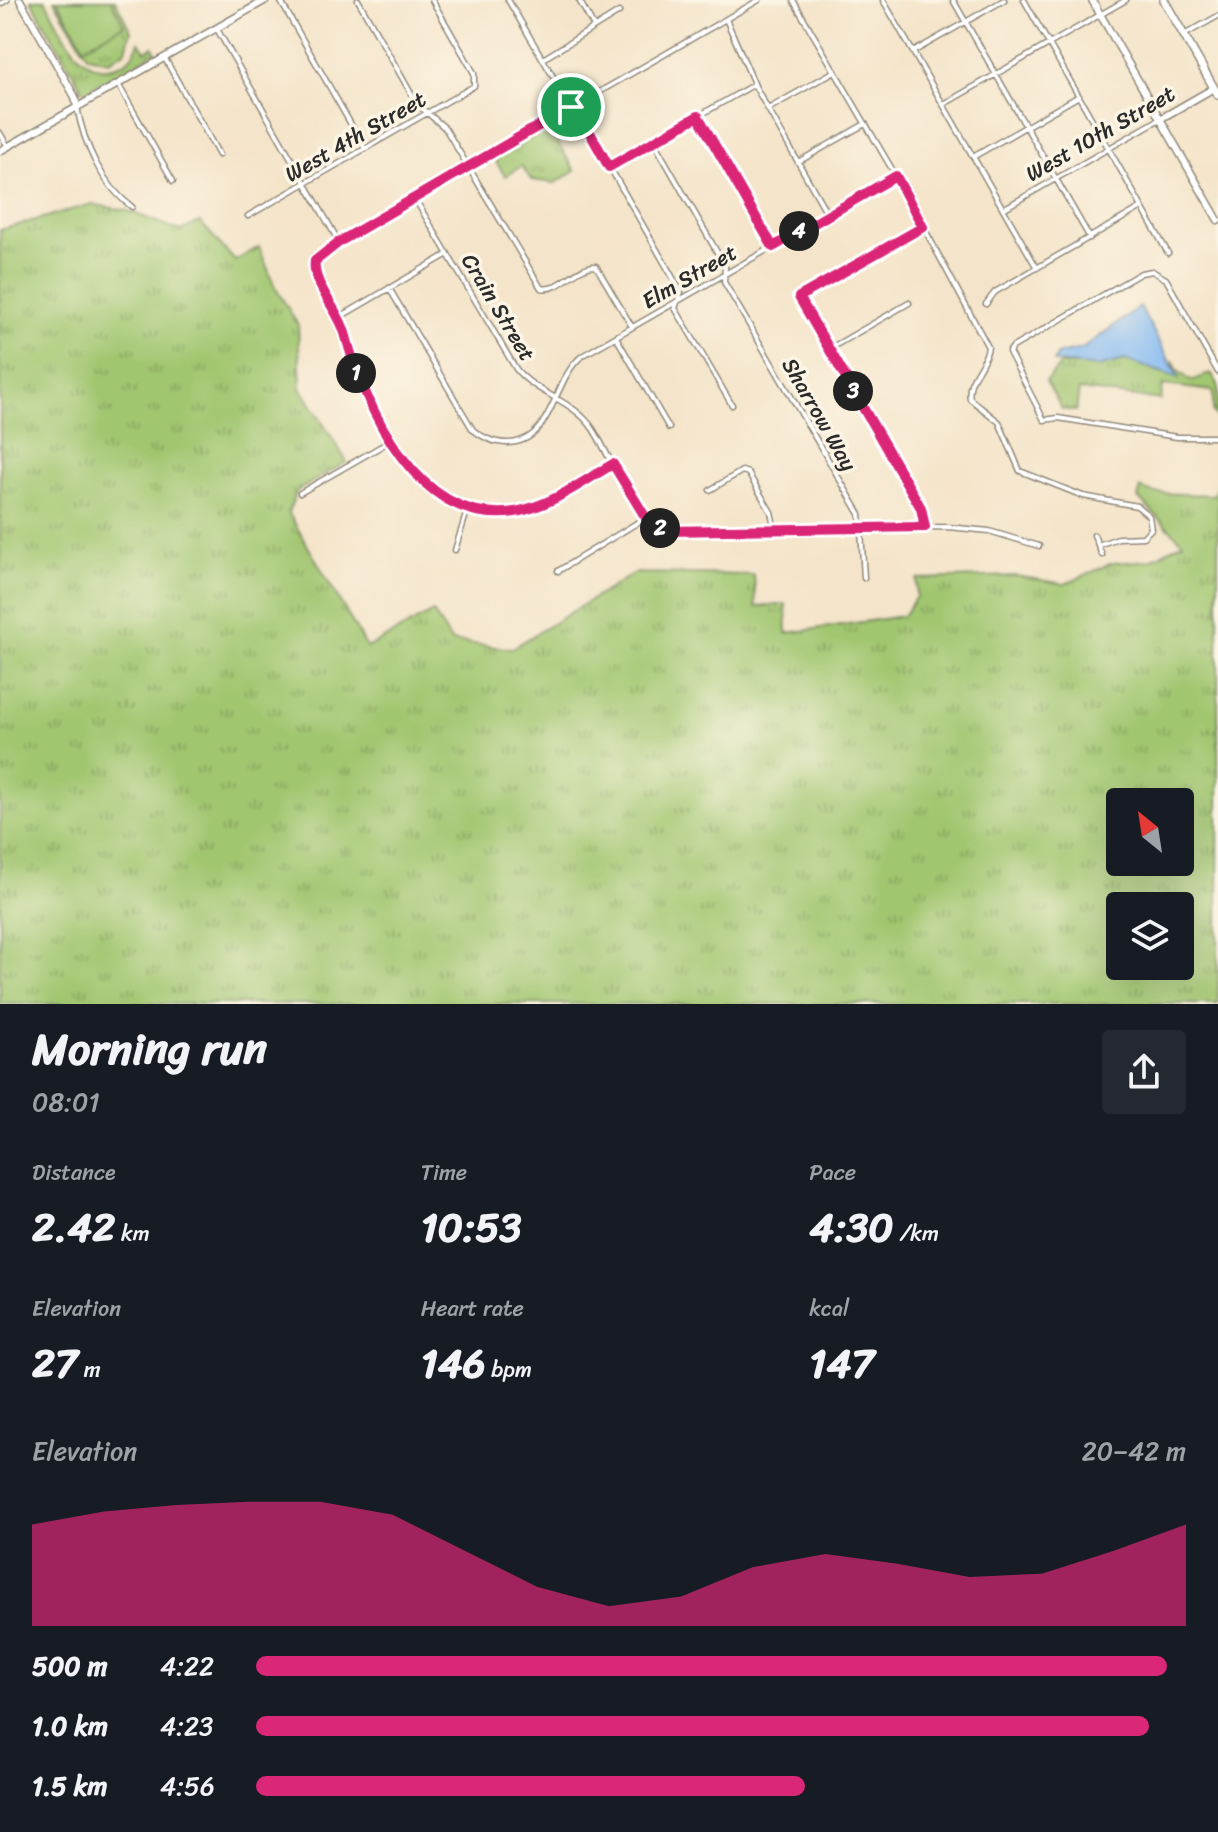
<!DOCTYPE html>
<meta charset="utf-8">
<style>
body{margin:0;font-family:Sriracha,sans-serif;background:#242831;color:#f1f3f6;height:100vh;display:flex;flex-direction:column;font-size:30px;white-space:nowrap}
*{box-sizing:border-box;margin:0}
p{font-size:26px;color:#9ea1a6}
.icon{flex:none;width:44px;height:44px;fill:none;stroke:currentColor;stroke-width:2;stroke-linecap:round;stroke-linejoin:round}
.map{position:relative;height:1004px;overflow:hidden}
.panel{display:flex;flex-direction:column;background:#171b24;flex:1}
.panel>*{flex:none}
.needle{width:52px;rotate:330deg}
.controls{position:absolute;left:1106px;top:788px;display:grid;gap:16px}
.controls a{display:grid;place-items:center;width:88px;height:88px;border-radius:8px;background:#171b24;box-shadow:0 8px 32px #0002;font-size:40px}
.pin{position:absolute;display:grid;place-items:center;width:68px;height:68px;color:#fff;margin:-34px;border:4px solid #fff;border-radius:50%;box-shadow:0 2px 8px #0007}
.km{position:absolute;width:40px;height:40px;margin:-20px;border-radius:50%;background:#222;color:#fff;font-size:22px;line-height:40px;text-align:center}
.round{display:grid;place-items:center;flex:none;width:84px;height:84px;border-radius:8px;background:#242831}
.head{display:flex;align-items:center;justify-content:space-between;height:136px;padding:0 32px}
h1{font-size:44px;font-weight:700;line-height:60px}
.stats{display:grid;grid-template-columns:repeat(3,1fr);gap:12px;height:136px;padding:8px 32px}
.stats div{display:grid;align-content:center}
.stats b{font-size:40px;font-weight:700}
.stats small{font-size:22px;font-weight:400}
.stats p{font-size:22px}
.chart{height:224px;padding:16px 32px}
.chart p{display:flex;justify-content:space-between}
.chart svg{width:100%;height:144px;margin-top:8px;fill:#db2777;opacity:.7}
ul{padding:0 32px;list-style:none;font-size:26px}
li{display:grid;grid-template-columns:128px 96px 1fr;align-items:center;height:60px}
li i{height:20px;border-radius:10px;background:#db2777}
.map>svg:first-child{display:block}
</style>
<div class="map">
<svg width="1218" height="1004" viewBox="0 0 1218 1004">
<defs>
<pattern id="grass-tufts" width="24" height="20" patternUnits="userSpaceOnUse" patternTransform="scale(2)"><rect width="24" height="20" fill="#a1c670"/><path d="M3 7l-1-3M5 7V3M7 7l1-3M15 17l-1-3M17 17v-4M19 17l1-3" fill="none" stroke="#83a15c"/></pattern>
</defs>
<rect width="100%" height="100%" fill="#fcf5e5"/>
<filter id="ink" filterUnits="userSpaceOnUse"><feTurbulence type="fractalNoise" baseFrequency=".0125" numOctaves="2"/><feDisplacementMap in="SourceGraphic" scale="16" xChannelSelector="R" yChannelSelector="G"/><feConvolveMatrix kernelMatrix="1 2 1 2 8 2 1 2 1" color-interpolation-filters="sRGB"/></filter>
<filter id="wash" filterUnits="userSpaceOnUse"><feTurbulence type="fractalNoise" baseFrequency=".006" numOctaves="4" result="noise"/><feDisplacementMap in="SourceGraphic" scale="32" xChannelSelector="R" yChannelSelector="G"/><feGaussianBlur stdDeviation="1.8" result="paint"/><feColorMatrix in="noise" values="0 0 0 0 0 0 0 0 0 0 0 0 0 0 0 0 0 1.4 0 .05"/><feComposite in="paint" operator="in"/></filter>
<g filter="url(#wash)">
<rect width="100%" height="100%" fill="#f4e4c9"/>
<path fill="url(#grass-tufts)" stroke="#66784e" stroke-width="2" fill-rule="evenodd" d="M31 0H45C60 25 81 83 119 65 130 61 135 53 139 42L145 51 153 47 156 52 84 92Z
M54 0H115L131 31 126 50 109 61 88 56Z
M549 128 575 171 555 183 531 180 522 166 505 176 495 160Z
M92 204 128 211 181 231 200 222 235 261 259 247 275 287 298 325 301 388 347 462 297 491 288 512 367 648 433 612 451 641 511 649 635 573 754 575 756 607 786 604 787 633 903 616 916 597 917 579 1016 576 1065 584 1112 563 1150 560 1183 542 1138 498 1141 488 1153 493 1214 495 1218 481V1004H0V230ZM1120 802H1180V862H1120ZM1120 906H1180V966H1120Z
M1125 360C1144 363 1157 373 1176 375L1173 360 1178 371 1191 381 1211 373 1218 384V419L1213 413V391L1163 385 1161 400 1079 390 1076 411 1062 409 1046 381 1060 365 1114 364Z"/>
<path fill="#a1c670" stroke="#66784e" stroke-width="2" d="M57 0H111L124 25 84 47Z"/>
<path fill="#83b9f2" stroke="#57728e" stroke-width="2" d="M1140 307 1179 378 1125 360 1097 367 1054 362 1058 354 1082 349Z"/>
</g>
<g filter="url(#ink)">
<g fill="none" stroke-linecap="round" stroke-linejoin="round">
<g stroke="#90887a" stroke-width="7">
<path id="street" d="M280 0 365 149
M358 0 417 104 445 128 541 288C559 293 576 265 596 266L632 327
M508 0 571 107 580 115 681 292 675 308 732 405
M579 0 594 27
M793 0 896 176 988 347C985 368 966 378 970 399L999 422 1020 471 1083 496 1137 506 1149 516 1151 529 1143 537 1118 538 1098 545
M883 0 1037 268
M953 0 1090 238
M1024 0 1168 253
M0 4 7 0
M726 19 756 88 828 215
M217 29 339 242
M1184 35 1218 16
M913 52 1004 0
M164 57 219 155
M543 59 619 12
M118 84 173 181
M944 104 1126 0
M77 107C84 144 101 184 132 207
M768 109 835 71
M699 117 773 247
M0 133 8 147
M654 142 725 266 724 282 860 514 864 578
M973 157 1079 96
M798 162 865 124
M609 167 753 85
M415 199 516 369C537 395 574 400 593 429 616 464 633 529 680 531L948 527 989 531 1039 546
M1003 209 1160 119
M248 216 474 86V73L432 0
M923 227 799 297 921 508 925 527
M389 288 473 430C484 438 494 443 508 443 554 442 552 380 582 356L896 176
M986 304 995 292 1142 207
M340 317 448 254
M616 337 669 428
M829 349 909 303
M1218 372 1166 279 1152 271 1141 273 1013 347 1009 352 1044 420 1058 418 1177 437H1218
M613 464C582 482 551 506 515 512 418 527 365 408 345 333 339 310 311 283 315 261L339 242 759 0
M710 490 742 471 748 473 771 512 775 530
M300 493 392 440
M1094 535 1102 555
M455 550 468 508
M558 571 645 518"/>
</g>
<g stroke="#90887a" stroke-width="9">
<path id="secondary" d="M20 0 75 97 77 107
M1092 0 1218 220
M1160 119 1214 88
M0 151 266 0"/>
</g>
<g stroke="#90887a" stroke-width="10">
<path id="primary" d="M1164 0 1218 95"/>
</g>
<use href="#street" stroke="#fff" stroke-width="4"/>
<use href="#secondary" stroke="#fff" stroke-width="6"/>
<use href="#primary" stroke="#fff" stroke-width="7"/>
</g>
</g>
<g fill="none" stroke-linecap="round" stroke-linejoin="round" filter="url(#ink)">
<g stroke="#fff" stroke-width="16">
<path id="route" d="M571 107 580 115 609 167 698 116 773 247 896 176 923 227 799 297 921 508 925 527 667 531 646 518 613 464C582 482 551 506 515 512 418 527 365 408 345 333 339 310 311 283 315 261L339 242Z"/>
</g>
<use href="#route" stroke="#db2777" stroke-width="10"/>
</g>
<g text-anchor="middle" stroke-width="7" stroke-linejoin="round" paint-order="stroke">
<g font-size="22" fill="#2b2b2b" stroke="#fcf5e5">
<text transform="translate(1100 133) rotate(-30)" y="8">West 10th Street</text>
<text transform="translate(355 136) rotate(-30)" y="8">West 4th Street</text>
<text transform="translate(689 276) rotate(-30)" y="8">Elm Street</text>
<text transform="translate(499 307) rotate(59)" y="8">Crain Street</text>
<text transform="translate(820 414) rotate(60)" y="8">Sharrow Way</text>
</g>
</g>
</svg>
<div class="controls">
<a><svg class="needle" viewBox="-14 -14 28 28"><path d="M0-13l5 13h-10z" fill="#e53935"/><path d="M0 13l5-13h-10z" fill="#9ea1a6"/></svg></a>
<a><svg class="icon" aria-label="layers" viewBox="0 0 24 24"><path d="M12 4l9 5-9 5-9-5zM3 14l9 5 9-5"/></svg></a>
</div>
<div class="pin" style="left:571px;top:107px;background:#1e9e55"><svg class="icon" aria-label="arrive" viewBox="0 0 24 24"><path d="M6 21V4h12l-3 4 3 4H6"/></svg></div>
<b class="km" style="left:356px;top:373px">1</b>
<b class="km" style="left:660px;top:528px">2</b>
<b class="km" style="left:853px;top:391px">3</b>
<b class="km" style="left:799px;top:231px">4</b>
</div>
<section class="panel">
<div class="head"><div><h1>Morning run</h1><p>08:01</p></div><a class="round"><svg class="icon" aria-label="share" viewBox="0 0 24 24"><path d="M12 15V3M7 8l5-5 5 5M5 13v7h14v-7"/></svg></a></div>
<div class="stats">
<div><p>Distance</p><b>2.42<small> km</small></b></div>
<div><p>Time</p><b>10:53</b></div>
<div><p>Pace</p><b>4:30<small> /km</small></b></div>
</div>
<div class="stats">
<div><p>Elevation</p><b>27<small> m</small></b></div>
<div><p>Heart rate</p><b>146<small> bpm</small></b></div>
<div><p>kcal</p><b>147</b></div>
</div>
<div class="chart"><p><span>Elevation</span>20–42 m</p>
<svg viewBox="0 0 160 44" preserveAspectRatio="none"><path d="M0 44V13L10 9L20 7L30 6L40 6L50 10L60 21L70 32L80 38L90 35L100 26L110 22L120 25L130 29L140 28L150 21L160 13V44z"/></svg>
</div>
<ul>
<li><b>500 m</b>4:22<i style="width:98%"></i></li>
<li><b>1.0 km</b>4:23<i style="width:96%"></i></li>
<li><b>1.5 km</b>4:56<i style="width:59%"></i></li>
</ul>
</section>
